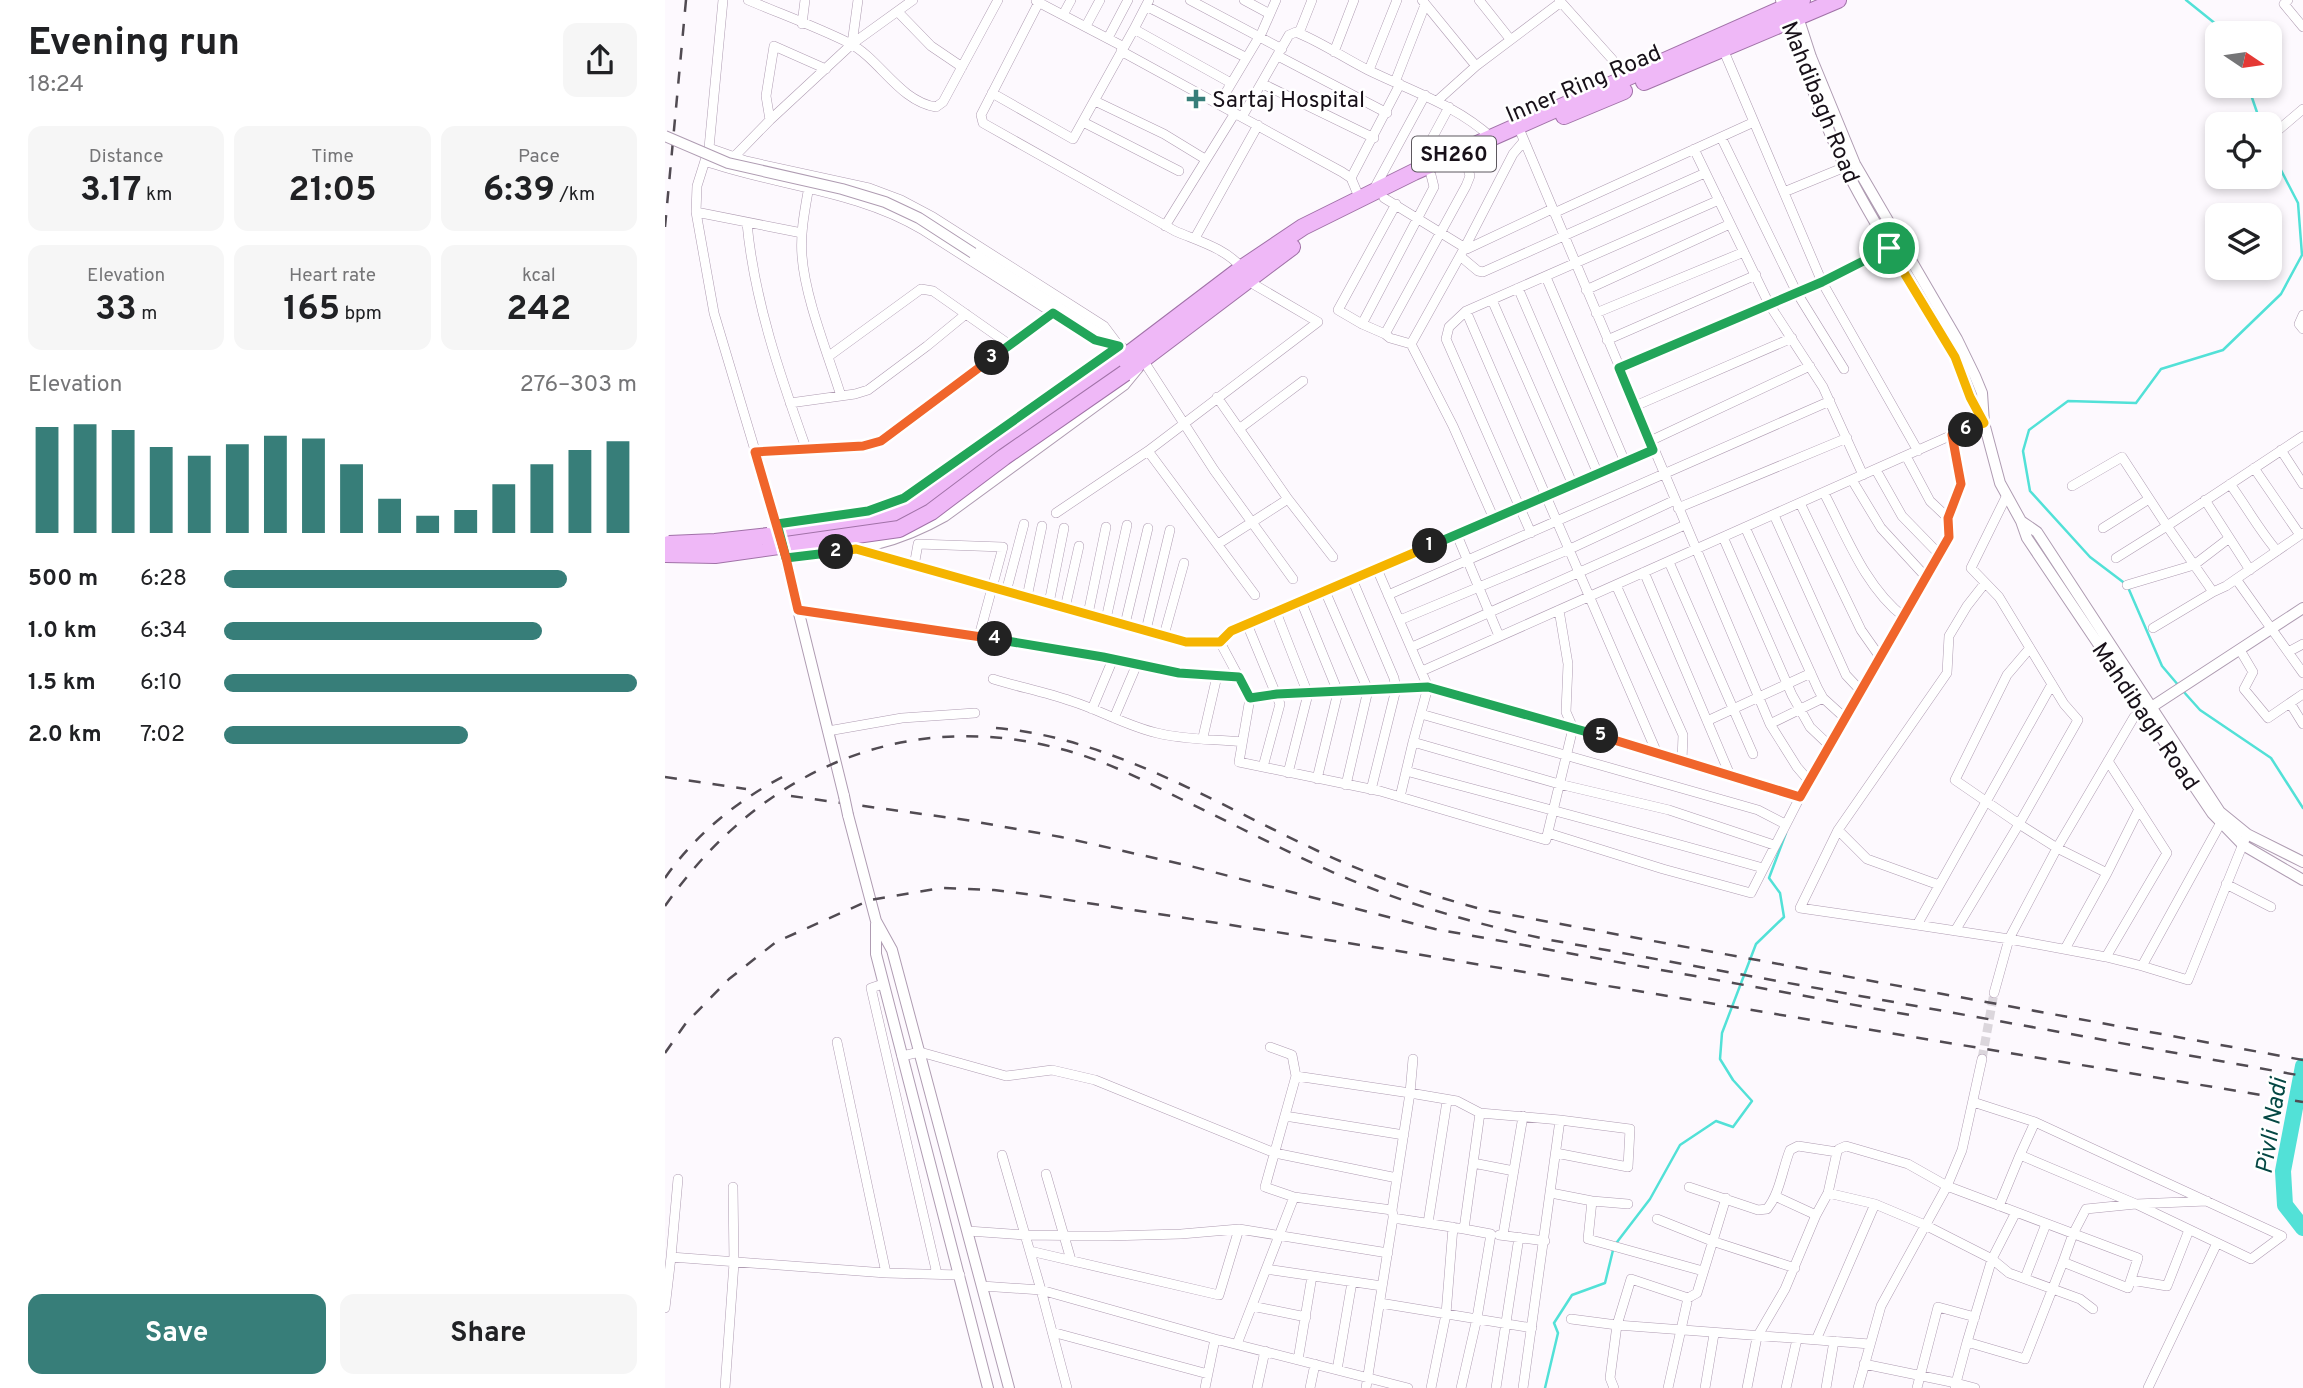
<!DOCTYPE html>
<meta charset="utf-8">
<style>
body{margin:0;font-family:Overpass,sans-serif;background:#f6f6f6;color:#202124;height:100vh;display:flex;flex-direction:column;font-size:26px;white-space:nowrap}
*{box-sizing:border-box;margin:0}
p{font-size:23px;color:#757577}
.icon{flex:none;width:38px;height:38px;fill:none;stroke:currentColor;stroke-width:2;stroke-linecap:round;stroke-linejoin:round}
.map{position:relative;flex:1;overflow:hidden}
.details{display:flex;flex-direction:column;background:#fff;width:665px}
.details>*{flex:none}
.needle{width:46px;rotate:103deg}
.controls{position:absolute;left:1540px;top:21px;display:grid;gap:14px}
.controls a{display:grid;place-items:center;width:77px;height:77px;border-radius:14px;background:#fff;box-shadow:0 4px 10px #0003;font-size:35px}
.pin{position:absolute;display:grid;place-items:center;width:60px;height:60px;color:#fff;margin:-30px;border:4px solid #fff;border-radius:50%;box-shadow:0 2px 7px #0007}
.km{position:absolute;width:35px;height:35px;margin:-18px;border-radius:50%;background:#222;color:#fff;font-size:19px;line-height:35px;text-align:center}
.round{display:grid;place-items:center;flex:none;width:74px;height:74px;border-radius:14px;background:#f6f6f6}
.headline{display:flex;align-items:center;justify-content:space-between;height:119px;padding:0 28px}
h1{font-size:38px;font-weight:700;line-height:52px}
.stats{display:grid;grid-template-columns:repeat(3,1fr);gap:10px;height:119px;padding:7px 28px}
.stats div{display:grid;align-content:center;border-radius:14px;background:#f6f6f6;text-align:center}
.stats b{font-size:35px;font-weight:700}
.stats small{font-size:19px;font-weight:400}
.stats p{font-size:19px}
.chart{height:196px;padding:14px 28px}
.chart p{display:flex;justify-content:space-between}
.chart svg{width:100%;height:126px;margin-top:7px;stroke:#377e79;stroke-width:6}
.button{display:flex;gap:14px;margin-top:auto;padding:14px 28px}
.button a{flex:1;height:80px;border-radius:14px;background:#377e79;color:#fff;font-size:28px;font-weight:700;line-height:80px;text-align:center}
.button a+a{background:#f6f6f6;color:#202124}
ul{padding:0 28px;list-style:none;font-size:23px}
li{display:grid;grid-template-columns:112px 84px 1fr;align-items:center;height:52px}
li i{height:18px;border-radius:9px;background:#377e79}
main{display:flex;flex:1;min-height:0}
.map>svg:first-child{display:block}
</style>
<main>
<section class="details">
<div class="headline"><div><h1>Evening run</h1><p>18:24</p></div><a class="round"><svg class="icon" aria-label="share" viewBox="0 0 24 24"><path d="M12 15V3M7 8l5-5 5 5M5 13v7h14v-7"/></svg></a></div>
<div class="stats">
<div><p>Distance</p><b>3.17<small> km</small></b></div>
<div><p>Time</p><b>21:05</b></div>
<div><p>Pace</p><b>6:39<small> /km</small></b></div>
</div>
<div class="stats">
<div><p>Elevation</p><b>33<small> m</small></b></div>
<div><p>Heart rate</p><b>165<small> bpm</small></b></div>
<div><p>kcal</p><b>242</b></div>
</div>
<div class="chart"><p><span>Elevation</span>276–303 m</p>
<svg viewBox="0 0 160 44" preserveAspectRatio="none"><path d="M5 44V7M15 44V6M25 44V8M35 44V14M45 44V17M55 44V13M65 44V10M75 44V11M85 44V20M95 44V32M105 44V38M115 44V36M125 44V27M135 44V20M145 44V15M155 44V12"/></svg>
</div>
<ul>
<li><b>500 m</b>6:28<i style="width:83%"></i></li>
<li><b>1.0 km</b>6:34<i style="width:77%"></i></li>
<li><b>1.5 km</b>6:10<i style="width:100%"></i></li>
<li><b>2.0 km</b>7:02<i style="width:59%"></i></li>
</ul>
<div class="button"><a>Save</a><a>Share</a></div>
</section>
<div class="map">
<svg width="1638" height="1388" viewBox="0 0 1638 1388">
<rect width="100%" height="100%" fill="#fdf9fe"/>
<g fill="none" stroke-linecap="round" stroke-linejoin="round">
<path stroke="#52e1d7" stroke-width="2.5" d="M1521 0 1562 33
M1583 86 1596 124
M1514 686 1497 666 1462 585 1425 557 1365 491 1358 451 1364 430 1403 401 1471 403 1496 369 1558 350 1616 294 1637 255 1633 203 1605 149
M1518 691 1535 710 1606 758 1638 808
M880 1388 893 1333 889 1323 907 1295 940 1283 949 1246 985 1199 1015 1145 1051 1121 1068 1127 1087 1101 1068 1080 1055 1059 1057 1033 1091 944 1119 917 1115 893 1104 878 1121 833"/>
<path stroke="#52e1d7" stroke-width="16" d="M1638 1066 1618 1171 1620 1205 1638 1228"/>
<path stroke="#dbd6dc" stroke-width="9" stroke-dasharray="9 4.5" stroke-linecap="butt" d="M1317 1059 1329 993"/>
<g stroke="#af9cb2" stroke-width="10">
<path id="minor" d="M58 0 44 148 32 186 31 212 49 313 112 524
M83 0C116 14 152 27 184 43 215 59 234 101 271 107L278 102 333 0
M375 0 316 115 318 123 510 231C533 241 560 248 577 268
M484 0 469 29 566 83
M525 0 617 49
M579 0 605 14
M757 0 811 66 772 101
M814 0 845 39
M894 0 947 59 959 80
M1623 0 1619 4 1638 27
M371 1 459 47
M481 6 580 57
M233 12 266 46 297 67
M399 13 406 0
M137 24 140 0
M421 26 435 0
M634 33 647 0
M443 38 463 0
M187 44 193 0
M1058 49 1157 282 1253 451
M456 51 677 172 686 178 694 197
M669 52 689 0
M613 56 722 113
M811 66 896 2
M704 70 732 0
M730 82 760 5
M598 84 709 138
M327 93 408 139 469 29
M430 101 499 134 540 159
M554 104 597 32 611 0
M577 117 624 35 631 32C656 42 679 58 703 70 746 91 791 105 827 138
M105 120 101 96 109 46 161 69
M418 122 514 171
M853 126 1105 724 1132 767 1144 781 1135 797 963 744 763 687 612 694 585 698 574 762 715 791 881 840 908 728 901 712 903 664 894 610
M1611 132 1638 109
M1056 137 1132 293 1179 369
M44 148 81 161 204 188 236 200 268 217 439 326 454 346
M1029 149 1104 304 1158 387 1198 475
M66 160 105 120 187 44 248 0
M40 161C111 186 192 190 258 230L430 340 452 346
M750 170 784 107
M686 178 735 84
M144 186C140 209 135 233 137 256 140 298 163 354 176 396
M709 189 760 95
M1119 192 1180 167
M719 198 802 249 887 209
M731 204 673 310 697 324 720 334 725 338 746 344
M31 212 137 233
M889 213 1089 122
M82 223C89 300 115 375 141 448
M500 226 570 113
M530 238 593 125
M795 256 813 271 818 272 1040 173
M881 277 960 462
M853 288 933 474
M921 290 1065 224
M827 300 908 485
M801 311 784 327 781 339 866 533
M931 313 1079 252
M1638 315 1634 324 1638 329
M697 324 769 187 766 175
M720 334 801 186 805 176 800 158
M942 340 1091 275
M746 344 800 247 848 154 859 141
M746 344 788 426 829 519
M164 356 256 289 268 291 345 345
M478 360 549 470 628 579
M954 367 1157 282 1230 245
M552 397 623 499 553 544
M125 403 190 394 203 390 262 346 301 314
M970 406 1127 338
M574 429 638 381
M1638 436 1502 526 1548 592 1561 586 1638 533
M985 441 1145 366
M1616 450 1638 484
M483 451 590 595
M90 452 198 446 216 441 388 313
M1241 456 1265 501 1283 518
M1589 468 1635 535
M1211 470 1237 516 1274 554
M1187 480 1216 528 1261 577
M1565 484C1581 506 1594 530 1612 551
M1407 486 1457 457 1502 526 1451 558
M1159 493C1181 535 1200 587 1239 617
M1341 497 1306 568 1334 597 1399 704 1413 720 1354 824 1392 848 1442 873 1474 809
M623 499 668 557
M1540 500 1585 570
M1135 503 1196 630 1215 657
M1013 508 1182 438
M391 513 483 451 653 322 583 281
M1109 515 1181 675 1196 691
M1080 527 1153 689 1158 698 1180 718
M1438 528 1484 499
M792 535 834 636
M1058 537 1127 695 1145 727 1165 746
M191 549 521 642H555
M1004 562 1088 754
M249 566 253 544 338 547 314 636 438 657 514 673 574 677
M712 569 763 687 748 742
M979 572 1065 775
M687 579 729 678 731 689 706 790
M1571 579 1638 673
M951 585 1018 735 1017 761
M1462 585 1529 565 1563 539
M660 591 703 690 681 785
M341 592 359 524
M723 595 1165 401
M362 597 377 526
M636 601 673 692 652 779
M384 603 399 528
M400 608 414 546
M133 610 314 636
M611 612 643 694 623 773
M423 614 441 527
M441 619 462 525
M735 620 905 549 1010 500
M460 624 483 528
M582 624 615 704 598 767
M1488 628 1548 592
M481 630 505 530
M499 635 519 563
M747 647 1020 525
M1575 650 1588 672 1579 689 1603 718 1638 694
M1623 652 1638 644
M757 671 1287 435 1319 423
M328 679C354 687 380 692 406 701 435 710 462 726 492 733 520 740 549 739 577 742
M1387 684 1252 925 1344 939 1441 957 1502 853 1443 761
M585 698 555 642 566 631 988 450
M1625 703 1638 724
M427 709 448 659
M756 714 1093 810 1120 824
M449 718 472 664
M1042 721 1146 673
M1105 724 1158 698
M163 731 237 718 310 713
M538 737 552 676
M992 753 801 311 1054 200
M741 771C860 803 979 834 1098 868
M1144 781 1285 537 1283 518 1296 484 1287 435
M735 797 748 742 894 784 1004 810 1109 845
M1559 817 1477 966 1523 980 1580 839
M1173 830 1282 673 1284 636 1302 606 1320 583
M883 833 998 869 1086 893 1135 797
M1561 884 1606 907
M1252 925 1135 908 1173 830 1202 859 1274 885
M1290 931 1354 824 1290 780 1342 675 1365 648
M1400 949 1442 873
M1441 957 1477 966
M218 984 206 988 272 1274
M1329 993 1344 939 1392 848 1469 717 1478 712
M172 1042 221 1273
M605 1047 627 1055 631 1076
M237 1056 255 1052 341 1076 387 1070 430 1080 610 1153 732 1178
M748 1059 745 1093 792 1101 815 1113
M1308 1102 1370 1122 1617 1236 1586 1259 1471 1204 1421 1209 1408 1234 1398 1262
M620 1116 739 1135
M1370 1122 1355 1155 1471 1204 1542 1201
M891 1153 963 1167 965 1129 895 1120
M808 1163 849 1171
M381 1174 406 1260
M1024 1187 1093 1210 1102 1209C1115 1193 1117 1170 1125 1150L1133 1146 1172 1152
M886 1193 927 1201 963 1204
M1163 1193 1210 1204 1260 1225 1327 1259 1302 1342
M629 1197 600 1187 631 1076 745 1093 727 1210
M1112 1197 1151 1215
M927 1201 923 1239 1038 1271
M1334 1206 1355 1155
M1351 1212 1327 1259 1344 1273 1415 1299 1428 1309
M992 1219 1047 1241 1130 1268
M763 1223 782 1101
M303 1231 360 1235 443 1236 516 1234 574 1229 723 1253
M834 1235 880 1241
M838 1235 858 1116
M365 1251 554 1295 574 1229
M6 1257 13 1179
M601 1269 717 1286
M1360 1278 1381 1224
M1466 1280 1502 1286 1524 1230
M317 1286 376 1290 337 1155
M715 1303 867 1328
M587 1306 641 1317
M0 1308 6 1257 221 1273 295 1275
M906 1319 952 1325 966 1279 1023 1298
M387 1332 543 1374
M550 1339 743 1388
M1151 1340 1210 1204
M572 1344 629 1197 727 1210 728 1216
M633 1360 647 1276
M672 1370 687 1282
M1290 1386 1291 1383 1310 1388
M60 1388 69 1263 68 1187
M402 1388 376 1290 550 1339 540 1388
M592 1388 600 1351
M645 1388 650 1364
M701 1388 728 1218 799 1229 815 1113 895 1120 858 1388
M766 1388 781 1314 788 1227
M796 1388 812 1318 826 1234 799 1229
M831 1388 854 1237
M949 1388 945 1378 952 1325 1205 1344
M1003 1388 1023 1298 1032 1293 1061 1198
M1040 1388 1049 1334
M1082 1388 1092 1337 1120 1289 1151 1215 1163 1193 1172 1152 1174 1149 1181 1146 1243 1164 1282 1186 1473 1258 1463 1288 1398 1262 1360 1359 1302 1342 1291 1383 1199 1364
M1121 1388 1132 1339
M1161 1388 1169 1341
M1193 1388 1216 1306 1282 1186 1297 1150 1317 1059
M1252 1388 1273 1307 1310 1317
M1483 1388 1552 1243"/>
</g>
<g stroke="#af9cb2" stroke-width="12">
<path id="tertiary" d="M1116 0C1137 60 1157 122 1186 179 1217 239 1256 295 1288 354 1299 375 1305 397 1316 418
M1132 14 1146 57 1190 164 1292 339 1310 376 1317 393 1319 423 1335 483 1356 521 1362 538 1547 813 1578 845 1638 880
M308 253 457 348
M1356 521 1372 532 1555 812 1582 834 1638 862
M121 558C184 550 224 548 280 516L459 385 473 368
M1482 710 1638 608
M179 796 112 524 203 511 239 498 454 346
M183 815 211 921 227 950 344 1388
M211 924V954L323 1388"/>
</g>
<g stroke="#a172a8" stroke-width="18">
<path id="trunk" d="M979 82 1173 0
M899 116 959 91
M460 373 627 247
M121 533C155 530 192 529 225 518 241 513 255 504 269 495L465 353 577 268 638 227 749 172 1137 0"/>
</g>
<use href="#minor" stroke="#fff" stroke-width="9"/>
<use href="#tertiary" stroke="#fff" stroke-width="10"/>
<use href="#trunk" stroke="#efb8f7" stroke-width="16"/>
<path stroke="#514b52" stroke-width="2.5" stroke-dasharray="12 12" stroke-linecap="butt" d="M0 227 21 0
M331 728C443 737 552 804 653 851 707 877 762 894 819 910L1638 1060
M0 777 81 789
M126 796 301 820 396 837 525 866 770 929 1245 1015
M0 878C31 833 77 797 125 773
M0 906C96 768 246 703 410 753 447 764 482 782 516 799 577 828 636 860 698 885 757 909 818 925 880 939L1638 1076
M0 1053 21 1023 64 979 111 942 205 900 276 888 329 890 377 896 715 948 1638 1102"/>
<g stroke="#af9cb2" stroke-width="12" stroke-linecap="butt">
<path id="tertiary-bridge" d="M0 136 63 163 177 189 220 202 254 218 308 253
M179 796 183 815"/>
</g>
<g stroke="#a172a8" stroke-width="18" stroke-linecap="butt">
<path id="trunk-bridge" d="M4 544 50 542 103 536
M0 554 50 555 234 529 266 512 339 457 460 373"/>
</g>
<use href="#tertiary-bridge" stroke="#fff" stroke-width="10"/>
<use href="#trunk-bridge" stroke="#efb8f7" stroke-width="16"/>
</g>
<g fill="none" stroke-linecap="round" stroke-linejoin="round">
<g stroke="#fff" stroke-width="14">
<path id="split-1" d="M765 546 988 450 954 368 1157 282 1224 248"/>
</g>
<g stroke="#fff" stroke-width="14">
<path id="split-2" d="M171 552 191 549 521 642H555L566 631 765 546"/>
</g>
<g stroke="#fff" stroke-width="14">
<path id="split-3" d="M171 552 121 558 112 524 203 511 239 498 454 346 430 340 388 313 327 358"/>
</g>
<g stroke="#fff" stroke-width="14">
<path id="split-4" d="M327 358 216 441 198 446 90 452 121 558 133 610 330 639"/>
</g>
<g stroke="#fff" stroke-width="14">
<path id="split-5" d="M330 639 438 657 514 673 574 677 585 698 612 694 763 687 936 736"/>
</g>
<g stroke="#fff" stroke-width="14">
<path id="split-6" d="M936 736 1135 797 1284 537 1283 518 1296 484 1287 435 1301 430"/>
</g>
<g stroke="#fff" stroke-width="14">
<path id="split-7" d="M1224 248 1290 357 1305 397 1319 423 1301 430"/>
</g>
<use href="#split-1" stroke="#22a559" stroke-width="9"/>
<use href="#split-2" stroke="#f5b400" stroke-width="9"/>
<use href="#split-3" stroke="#22a559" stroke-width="9"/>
<use href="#split-4" stroke="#f0652b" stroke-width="9"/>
<use href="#split-5" stroke="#22a559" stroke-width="9"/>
<use href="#split-6" stroke="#f0652b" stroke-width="9"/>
<use href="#split-7" stroke="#f5b400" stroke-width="9"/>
</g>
<path fill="#377e79" stroke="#fff" stroke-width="2.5" d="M527.5 88.5h7v7h7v7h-7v7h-7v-7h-7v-7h7z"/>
<g text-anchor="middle" stroke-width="5" stroke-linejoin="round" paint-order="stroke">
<rect fill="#fff" stroke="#5d585e" stroke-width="2" x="747" y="136.5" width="84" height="35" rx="5"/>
<g font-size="21" font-weight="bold" fill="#181119">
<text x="789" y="161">SH260</text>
</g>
<g font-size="23" fill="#181119" stroke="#fff">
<text transform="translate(918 83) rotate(-23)" y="8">Inner Ring Road</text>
<text transform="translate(1156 102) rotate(68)" y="8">Mahdibagh Road</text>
<text transform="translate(1481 716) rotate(56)" y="8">Mahdibagh Road</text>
</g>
<g font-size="23" fill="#181119" stroke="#fff" text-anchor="start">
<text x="547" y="107">Sartaj Hospital</text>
</g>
<g font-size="24" font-style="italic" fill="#054844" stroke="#fff">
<text transform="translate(1606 1126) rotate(-81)" y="8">Pivli Nadi</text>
</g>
</g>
</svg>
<div class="controls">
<a><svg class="needle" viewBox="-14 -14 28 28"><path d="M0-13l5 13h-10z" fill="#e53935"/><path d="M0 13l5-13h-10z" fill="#757577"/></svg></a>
<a><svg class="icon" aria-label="locate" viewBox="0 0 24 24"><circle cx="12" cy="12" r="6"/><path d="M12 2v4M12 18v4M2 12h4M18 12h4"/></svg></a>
<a><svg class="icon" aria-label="layers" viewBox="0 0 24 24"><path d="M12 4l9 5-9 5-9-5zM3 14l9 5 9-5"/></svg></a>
</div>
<div class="pin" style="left:1224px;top:248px;background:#1e9e55"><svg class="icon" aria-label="arrive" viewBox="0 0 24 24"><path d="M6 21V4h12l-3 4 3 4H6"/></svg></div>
<b class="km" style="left:765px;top:546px">1</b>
<b class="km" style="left:171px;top:552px">2</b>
<b class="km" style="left:327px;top:358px">3</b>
<b class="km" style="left:330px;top:639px">4</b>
<b class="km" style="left:936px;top:736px">5</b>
<b class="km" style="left:1301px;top:430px">6</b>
</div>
</main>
